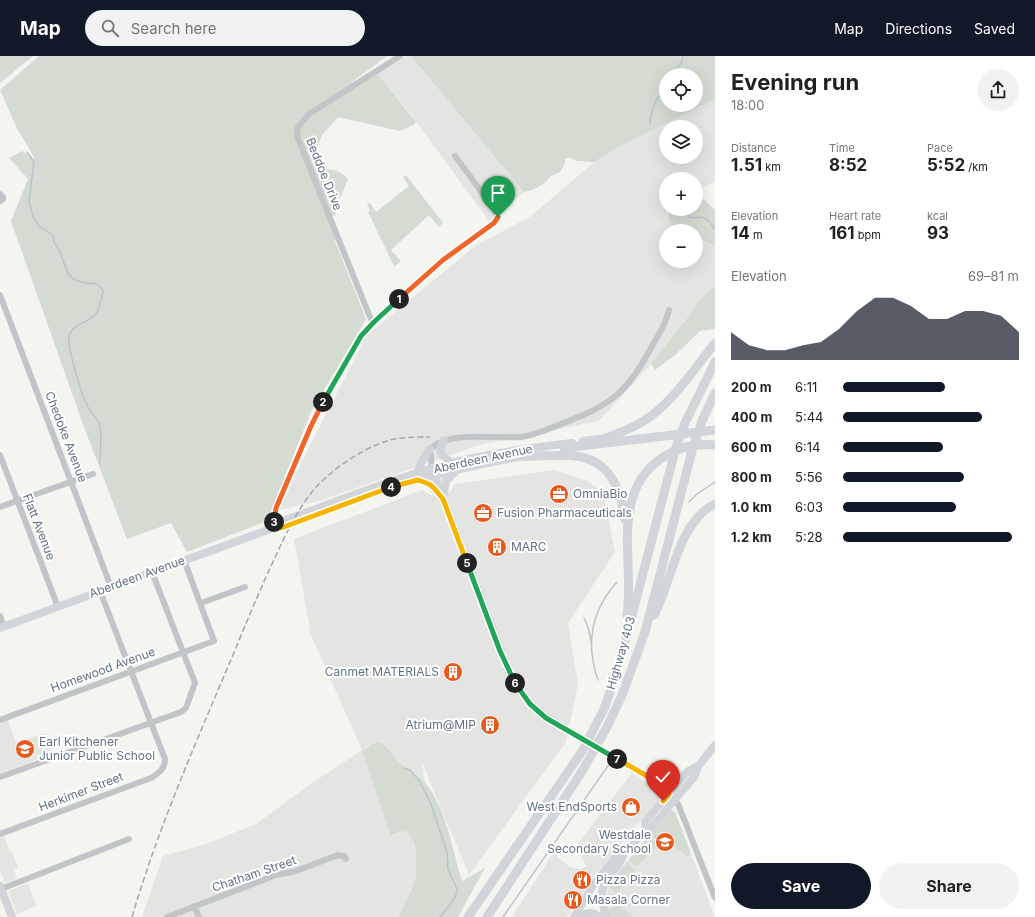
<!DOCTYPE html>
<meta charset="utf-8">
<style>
body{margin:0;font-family:Inter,sans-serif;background:#f2f2f2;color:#202124;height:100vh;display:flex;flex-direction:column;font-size:15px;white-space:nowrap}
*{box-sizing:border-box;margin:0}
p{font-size:13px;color:#757577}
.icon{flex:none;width:22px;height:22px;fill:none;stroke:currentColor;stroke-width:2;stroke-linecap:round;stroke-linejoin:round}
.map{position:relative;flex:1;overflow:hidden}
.sheet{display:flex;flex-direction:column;background:#fff;width:320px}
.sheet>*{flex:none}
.buttons{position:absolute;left:659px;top:12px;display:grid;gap:8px}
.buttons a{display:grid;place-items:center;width:44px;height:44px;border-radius:50%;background:#fff;box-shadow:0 4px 16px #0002;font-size:20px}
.pin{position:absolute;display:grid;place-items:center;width:34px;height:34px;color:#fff;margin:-41px -17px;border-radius:50% 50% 50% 0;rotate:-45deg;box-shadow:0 0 4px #0007}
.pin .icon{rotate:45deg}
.km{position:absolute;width:20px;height:20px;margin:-10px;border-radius:50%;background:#222;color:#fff;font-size:11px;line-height:20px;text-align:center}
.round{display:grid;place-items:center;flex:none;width:42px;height:42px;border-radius:21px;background:#f2f2f2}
.overview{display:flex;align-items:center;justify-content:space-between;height:68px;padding:0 16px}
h1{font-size:22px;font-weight:700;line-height:30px}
.stats{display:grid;grid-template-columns:repeat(3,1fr);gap:6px;height:68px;padding:4px 16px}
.stats div{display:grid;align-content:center}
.stats b{font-size:17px;font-weight:700}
.stats small{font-size:11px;font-weight:400}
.stats p{font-size:11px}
.chart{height:112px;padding:8px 16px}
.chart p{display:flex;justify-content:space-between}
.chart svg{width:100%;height:72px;margin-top:4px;fill:#111827;opacity:.7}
.action{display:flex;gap:8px;margin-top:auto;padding:8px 16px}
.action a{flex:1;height:46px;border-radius:24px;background:#111827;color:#fff;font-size:16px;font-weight:700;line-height:46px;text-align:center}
.action a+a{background:#f2f2f2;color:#202124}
ul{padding:0 16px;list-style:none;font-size:13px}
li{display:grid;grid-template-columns:64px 48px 1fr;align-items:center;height:30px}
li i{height:10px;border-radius:5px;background:#111827}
header{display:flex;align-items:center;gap:24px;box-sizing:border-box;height:56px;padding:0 20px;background:#111827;color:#fff}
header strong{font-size:19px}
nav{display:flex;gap:22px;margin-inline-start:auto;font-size:14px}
.search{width:280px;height:36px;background:#f2f2f2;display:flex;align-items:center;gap:10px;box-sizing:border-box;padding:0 14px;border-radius:22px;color:#757577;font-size:15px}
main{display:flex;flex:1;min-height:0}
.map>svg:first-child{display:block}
</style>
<header>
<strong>Map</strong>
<div class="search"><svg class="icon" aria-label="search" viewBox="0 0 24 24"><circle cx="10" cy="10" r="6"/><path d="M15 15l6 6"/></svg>Search here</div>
<nav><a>Map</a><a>Directions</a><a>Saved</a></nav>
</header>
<main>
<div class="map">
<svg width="715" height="861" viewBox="0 0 715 861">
<rect width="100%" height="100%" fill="#f4f4f0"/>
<path fill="#e4e5e3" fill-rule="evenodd" d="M407 0H411L524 136 489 165 409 56 377 17Z
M715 43V126L696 135V123H666V153H669L667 159 673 170 684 175H666V205H696V180H699L710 189 715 191V229L697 247 691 257 651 308 599 365 479 389 319 445 279 454 305 399 367 279 475 190 530 161 594 106 617 92ZM666 71H696V101H666Z
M555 414 588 425 604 439 615 496 568 567 578 628 566 686 469 819 422 706 425 728 399 706 386 689 378 686 371 688 362 694 392 780 396 777 407 775 414 786 416 795V819L412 833 398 861H142L163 800 206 788 256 768 309 729 362 694 311 579 294 483 422 434 431 439 440 438 450 436 455 428Z
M8 664 16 687 44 677 52 698 0 717V667Z
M632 717 659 737 660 740 658 744 591 824 567 861H512L553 797 570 811 582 813 586 810 576 790Z
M671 754 675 756 715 861H609L606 842 608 830 619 815Z
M4 780 10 796H12L18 812 14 814 17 823 5 827 0 814V782Z
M28 827 36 850 17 858 8 835Z"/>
<path fill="#d4dbd1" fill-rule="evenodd" d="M0 0H33L0 27Z
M39 0H387L352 26 353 32 377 17 416 66 413 69 400 75 338 61 322 79 315 96 324 113C334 113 341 115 348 123L341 140 334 149 336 159 328 161 336 183 335 185 366 263 311 356 269 460 262 467 187 496 171 467 127 483 84 371 11 165 28 123 9 102 22 95 35 103 17 72 0 34Z
M411 0H715V43L617 92 594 106 577 105 570 102H565V107L560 116 551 120 545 127 532 134 524 136ZM666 19H696V49H666Z
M406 119 443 167 439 171 429 159 391 194 401 205 395 210 393 208 368 156 370 155 367 148 370 147 376 156 409 130 403 121Z
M696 136 715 154V191L696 180V175C681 175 665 172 669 153H696Z
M715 229V273L700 275 674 300 655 314 651 308 691 257 697 247Z
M378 686C389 688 392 700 400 707 408 714 418 720 426 728 446 751 453 796 462 825L485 812 458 861H398L412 833 416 819V795L414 786 407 775 396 777 391 780 362 694H364L371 688Z
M671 755 675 756 691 797 688 801 662 780 657 785 650 779Z
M648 781 657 788 638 810 635 809 629 804Z
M627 806 635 814 617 837 608 830Z
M618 848 633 861H610L608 854Z"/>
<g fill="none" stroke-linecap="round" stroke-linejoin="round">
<path stroke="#bac5cb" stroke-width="1.5" d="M671 19 682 6 683 0
M650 68C651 57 654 44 662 37L660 33 666 24
M27 96 34 106 29 145 33 161 39 170 51 178 54 182V186C72 209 56 227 97 228 104 234 104 235 101 244 99 248 99 254 96 258 88 267 71 268 69 281 67 292 82 339 87 349 90 357 98 362 100 370 102 378 100 398 100 407
M683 153 684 156 691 162C706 160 706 161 715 173
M689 446 697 438 715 426
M584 562 588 571 591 585
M598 624C585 587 591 555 617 526
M615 699 619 694
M404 712 410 714 419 724 431 748 447 796 448 813 457 833C458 842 445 854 440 861
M503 861 612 704"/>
<path stroke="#c1c5c8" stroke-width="6" d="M0 138 3 141V143L0 145
M0 239 111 531
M374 267 370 261 297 80 298 71 309 58 400 0
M0 399 58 551
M432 412 430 393C450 374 494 383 521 381 535 379 548 373 561 368 610 349 626 339 651 292 658 280 666 268 669 254
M0 451 93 418
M275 471 274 462 276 452 320 351 361 280 374 267 443 204 494 167 498 161 494 153 455 100
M201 547 245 531
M0 560 4 571
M0 664 214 585 184 504
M0 721 181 656 186 652 195 627 152 516
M675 744 678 748 715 842
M0 778 151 722C159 717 165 713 165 703L100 535
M1 833 129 783
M194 850 199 861
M167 861 276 819 296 815 338 799 344 800 346 803"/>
<path stroke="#d1d5da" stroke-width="8" d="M444 384C437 395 441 400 452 407
M583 385 606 382
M432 412 509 616C525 653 555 667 588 686 609 698 629 710 650 722L665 734 675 744
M417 417 422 405 430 393
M418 424 429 428 440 439
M401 428 460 413 526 399
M443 441 446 425 456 415
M275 471 281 472 303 463
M0 572 265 475 275 471 280 466C334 447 388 424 443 409 485 398 528 392 572 387
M646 773 645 766 687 716 699 709
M0 830 12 861
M574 861 594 828 615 802 623 799 646 773 651 772 694 721 699 709 715 689
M581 861C587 856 593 856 599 861
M606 861C604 853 601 844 602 836 604 821 620 813 623 799"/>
<path stroke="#d1d5da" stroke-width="9" d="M606 382C618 377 631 373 642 366 671 349 694 313 715 287
M564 392 715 374
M519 400C538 401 557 398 575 400 610 404 621 433 625 464
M627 559C635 507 609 437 662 402 678 391 696 387 715 389
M654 559C672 526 678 465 715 448
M468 861 583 694 604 653 615 622 624 590 676 391 685 367 715 306
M487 861 581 717 607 671 622 639 645 576 692 395 702 365 715 337"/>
<path stroke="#a1a7ad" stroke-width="1.5" stroke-dasharray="6 3" stroke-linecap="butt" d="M132 861C159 769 198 682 235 594 247 565 259 536 272 508 285 480 298 450 319 428 338 409 368 389 394 383 406 381 418 381 430 381"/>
</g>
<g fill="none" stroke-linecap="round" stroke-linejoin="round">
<g stroke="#fff" stroke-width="8">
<path id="split-1" d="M399 243 443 204 494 167 498 161"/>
</g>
<g stroke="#fff" stroke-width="8">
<path id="split-2" d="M323 346 361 280 374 266 399 243"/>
</g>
<g stroke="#fff" stroke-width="8">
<path id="split-3" d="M274 466 276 452 311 370 323 346"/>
</g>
<g stroke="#fff" stroke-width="8">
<path id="split-4" d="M274 466 275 471 281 472 391 431"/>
</g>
<g stroke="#fff" stroke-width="8">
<path id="split-5" d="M391 431 418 424 429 428 434 432 443 443 467 507"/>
</g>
<g stroke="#fff" stroke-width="8">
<path id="split-6" d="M467 507 500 595 515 627"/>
</g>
<g stroke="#fff" stroke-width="8">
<path id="split-7" d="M515 627 530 648 546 662 617 703"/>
</g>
<g stroke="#fff" stroke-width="8">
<path id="split-8" d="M617 703C635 713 655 723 669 738L663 745"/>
</g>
<use href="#split-1" stroke="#f0652b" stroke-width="5"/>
<use href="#split-2" stroke="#22a559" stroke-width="5"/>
<use href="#split-3" stroke="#f0652b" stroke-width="5"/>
<use href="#split-4" stroke="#f5b400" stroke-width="5"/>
<use href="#split-5" stroke="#f5b400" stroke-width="5"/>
<use href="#split-6" stroke="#22a559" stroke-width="5"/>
<use href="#split-7" stroke="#22a559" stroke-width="5"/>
<use href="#split-8" stroke="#f5b400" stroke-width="5"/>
</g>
<defs>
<g id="office-disc" transform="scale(1)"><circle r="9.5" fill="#e65a1e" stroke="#fff"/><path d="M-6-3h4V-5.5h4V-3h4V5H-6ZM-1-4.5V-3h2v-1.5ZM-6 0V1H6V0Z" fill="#fff"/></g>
<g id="building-disc" transform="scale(1)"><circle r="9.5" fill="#e65a1e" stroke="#fff"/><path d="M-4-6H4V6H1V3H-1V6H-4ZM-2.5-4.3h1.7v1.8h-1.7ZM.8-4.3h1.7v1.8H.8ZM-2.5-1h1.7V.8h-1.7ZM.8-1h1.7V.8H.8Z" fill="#fff"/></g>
<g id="school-disc" transform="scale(1)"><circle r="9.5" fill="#e65a1e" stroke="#fff"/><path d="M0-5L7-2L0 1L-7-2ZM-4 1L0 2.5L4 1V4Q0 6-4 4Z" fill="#fff"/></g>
<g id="shop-disc" transform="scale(1)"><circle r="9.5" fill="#e65a1e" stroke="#fff"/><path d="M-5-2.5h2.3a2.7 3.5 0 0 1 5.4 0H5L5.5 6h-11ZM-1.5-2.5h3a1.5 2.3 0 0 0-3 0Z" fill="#fff"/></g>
<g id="restaurant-disc" transform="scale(1)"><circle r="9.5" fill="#e65a1e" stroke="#fff"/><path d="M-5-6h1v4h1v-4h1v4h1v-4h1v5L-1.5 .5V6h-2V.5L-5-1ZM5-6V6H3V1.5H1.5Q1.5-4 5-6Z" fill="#fff"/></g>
</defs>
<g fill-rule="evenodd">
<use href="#office-disc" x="559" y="438"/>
<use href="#office-disc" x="483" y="457"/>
<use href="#building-disc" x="497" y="491"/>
<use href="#building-disc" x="453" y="616"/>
<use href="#building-disc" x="490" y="669"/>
<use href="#school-disc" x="25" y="693"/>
<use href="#shop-disc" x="631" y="751"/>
<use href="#school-disc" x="665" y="786"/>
<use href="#restaurant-disc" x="582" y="824"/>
<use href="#restaurant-disc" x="573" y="844"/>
</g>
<g text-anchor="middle" stroke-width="4" stroke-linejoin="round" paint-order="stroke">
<g font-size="12" fill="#627281" stroke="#fff">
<text transform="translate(324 118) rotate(68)" y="4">Beddoe Drive</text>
<text transform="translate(66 381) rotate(69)" y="4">Chedoke Avenue</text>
<text transform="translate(483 403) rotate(-12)" y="4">Aberdeen Avenue</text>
<text transform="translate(39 471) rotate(69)" y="4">Flatt Avenue</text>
<text transform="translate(137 521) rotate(-20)" y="4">Aberdeen Avenue</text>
<text transform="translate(621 597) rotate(-74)" y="4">Highway 403</text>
<text transform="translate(103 614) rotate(-20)" y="4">Homewood Avenue</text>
<text transform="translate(81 736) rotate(-21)" y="4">Herkimer Street</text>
<text transform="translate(254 818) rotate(-19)" y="4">Chatham Street</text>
</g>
<g font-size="12" fill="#627281" stroke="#fff" text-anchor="start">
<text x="573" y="442">OmniaBio</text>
<text x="497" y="461">Fusion Pharmaceuticals</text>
<text x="511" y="495">MARC</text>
<text x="439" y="620" text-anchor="end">Canmet MATERIALS</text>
<text x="476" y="673" text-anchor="end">Atrium@MIP</text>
<text x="39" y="690">Earl Kitchener<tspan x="39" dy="14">Junior Public School</tspan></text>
<text x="617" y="755" text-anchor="end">West EndSports</text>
<text x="651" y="783" text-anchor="end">Westdale<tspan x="651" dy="14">Secondary School</tspan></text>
<text x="596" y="828">Pizza Pizza</text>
<text x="587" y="848">Masala Corner</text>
</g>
</g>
</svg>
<div class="buttons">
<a><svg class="icon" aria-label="locate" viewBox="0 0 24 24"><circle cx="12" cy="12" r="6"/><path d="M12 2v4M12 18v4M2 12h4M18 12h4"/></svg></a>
<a><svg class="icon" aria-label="layers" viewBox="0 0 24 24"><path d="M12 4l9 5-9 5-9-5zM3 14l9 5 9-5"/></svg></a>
<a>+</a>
<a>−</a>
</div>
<div class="pin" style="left:498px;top:161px;background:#1e9e55"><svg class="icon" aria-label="arrive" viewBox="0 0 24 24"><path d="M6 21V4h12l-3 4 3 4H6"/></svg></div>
<div class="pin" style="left:663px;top:745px;background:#d93025"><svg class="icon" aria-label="check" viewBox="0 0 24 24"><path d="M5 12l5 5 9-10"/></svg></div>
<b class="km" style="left:399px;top:243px">1</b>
<b class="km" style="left:323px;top:346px">2</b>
<b class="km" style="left:274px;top:466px">3</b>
<b class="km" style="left:391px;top:431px">4</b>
<b class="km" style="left:467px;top:507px">5</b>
<b class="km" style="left:515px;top:627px">6</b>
<b class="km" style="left:617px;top:703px">7</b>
</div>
<section class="sheet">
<div class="overview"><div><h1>Evening run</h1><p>18:00</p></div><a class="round"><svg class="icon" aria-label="share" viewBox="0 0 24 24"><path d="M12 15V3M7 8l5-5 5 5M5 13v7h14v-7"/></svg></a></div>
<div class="stats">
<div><p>Distance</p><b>1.51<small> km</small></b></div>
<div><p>Time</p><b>8:52</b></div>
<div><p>Pace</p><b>5:52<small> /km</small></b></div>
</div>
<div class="stats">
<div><p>Elevation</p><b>14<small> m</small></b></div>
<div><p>Heart rate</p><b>161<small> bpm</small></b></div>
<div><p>kcal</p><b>93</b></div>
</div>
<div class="chart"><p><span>Elevation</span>69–81 m</p>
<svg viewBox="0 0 160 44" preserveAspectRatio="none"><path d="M0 44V27L10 35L20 38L30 38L40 35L50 33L60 25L70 14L80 6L90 6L100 11L110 19L120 19L130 14L140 14L150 17L160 27V44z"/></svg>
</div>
<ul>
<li><b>200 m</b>6:11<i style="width:58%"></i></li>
<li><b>400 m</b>5:44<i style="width:79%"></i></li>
<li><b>600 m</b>6:14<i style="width:57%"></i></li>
<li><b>800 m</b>5:56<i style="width:69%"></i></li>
<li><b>1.0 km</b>6:03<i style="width:64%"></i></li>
<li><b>1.2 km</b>5:28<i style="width:96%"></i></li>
</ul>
<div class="action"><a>Save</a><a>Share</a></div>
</section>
</main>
